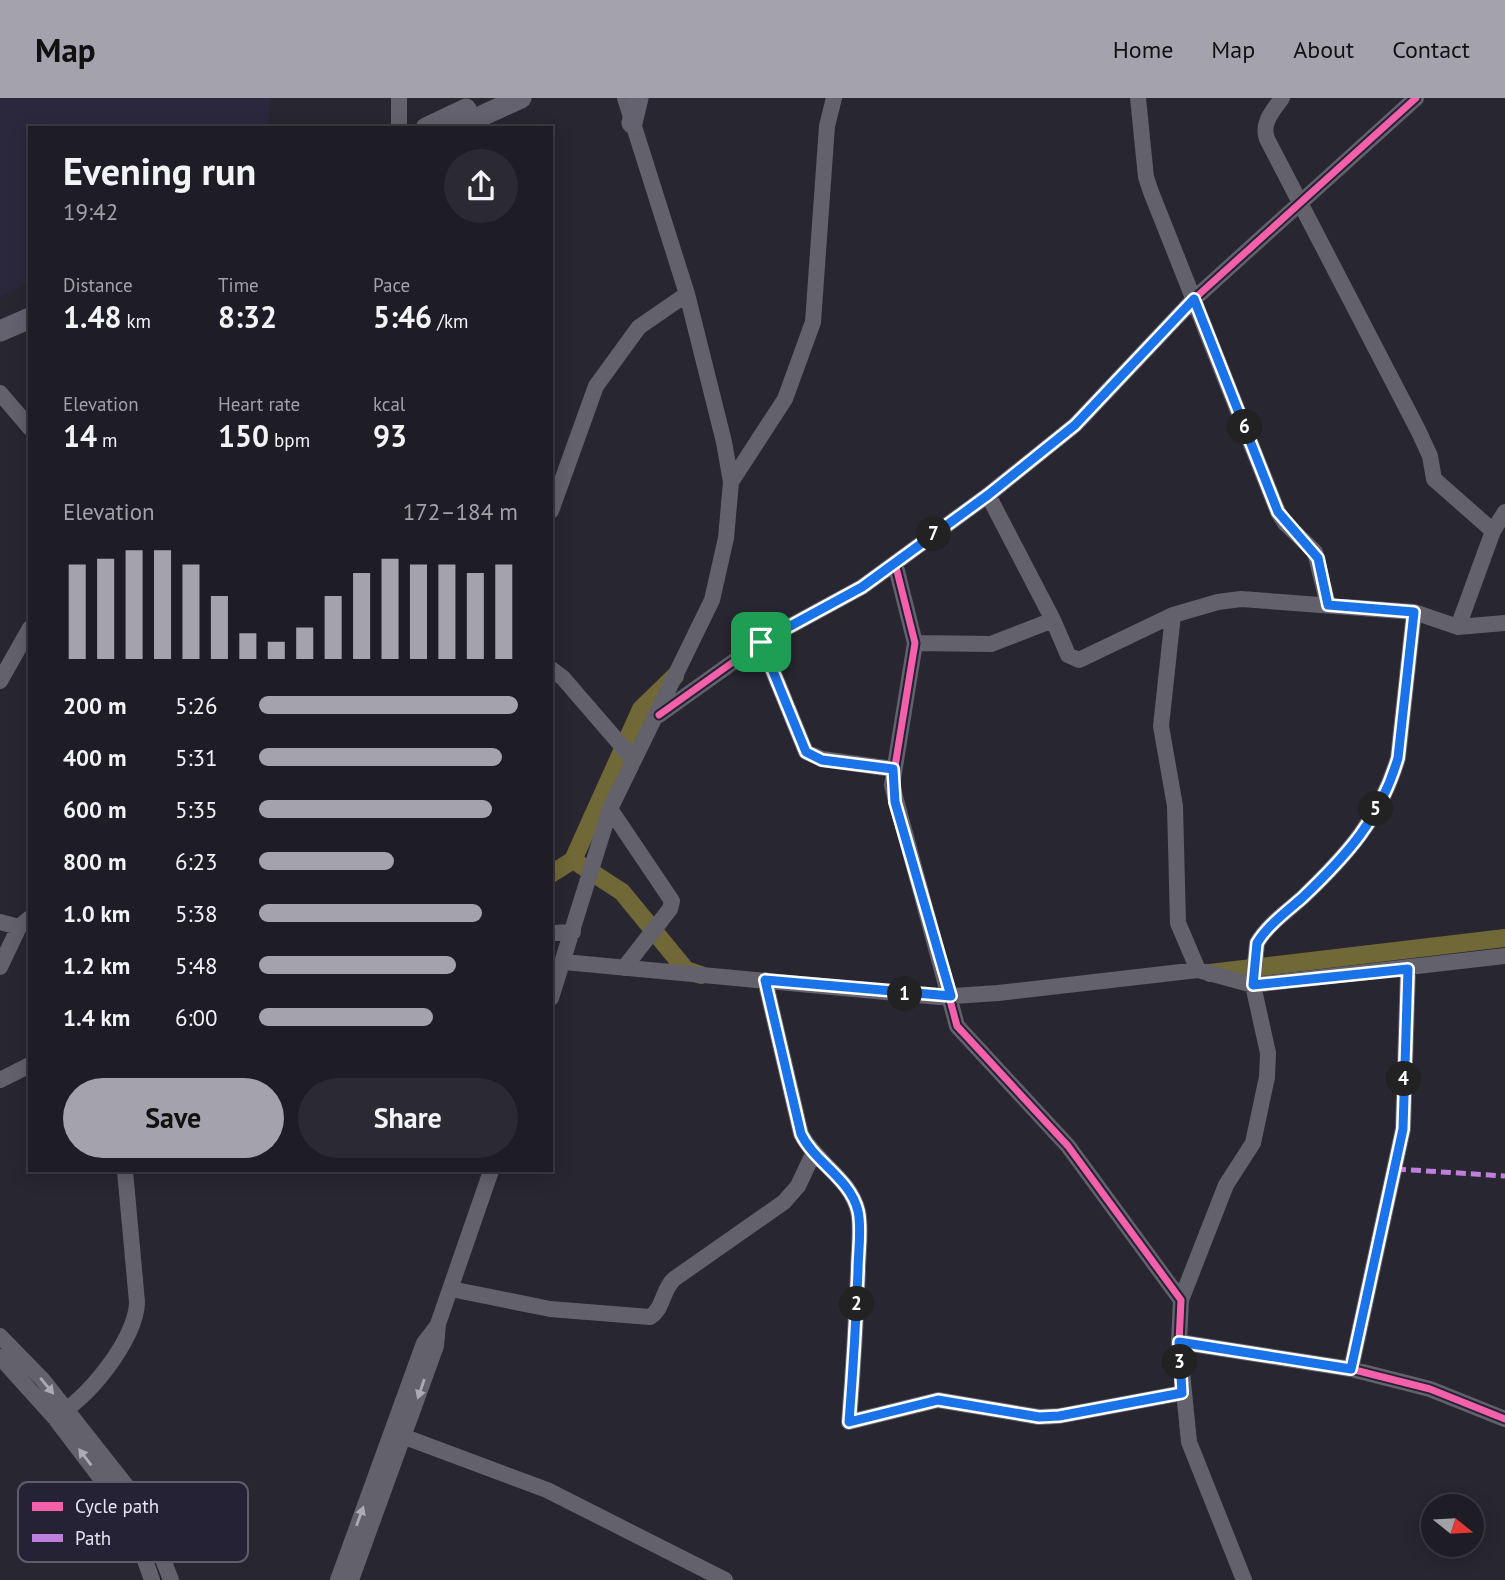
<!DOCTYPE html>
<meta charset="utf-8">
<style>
body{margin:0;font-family:"PT Sans",sans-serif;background:#2b2931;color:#f1f3f6;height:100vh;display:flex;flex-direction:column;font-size:26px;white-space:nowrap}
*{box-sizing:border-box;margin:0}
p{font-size:23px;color:#a1a1a6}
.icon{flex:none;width:38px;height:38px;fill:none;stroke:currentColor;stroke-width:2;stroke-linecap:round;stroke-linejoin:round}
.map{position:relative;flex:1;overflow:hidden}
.panel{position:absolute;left:28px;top:28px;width:525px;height:1046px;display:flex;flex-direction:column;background:#1e1c24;border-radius:0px;box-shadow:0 4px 18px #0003,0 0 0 2px #3c3a41}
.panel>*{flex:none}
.needle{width:46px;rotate:108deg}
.tools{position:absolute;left:1421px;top:1396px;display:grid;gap:14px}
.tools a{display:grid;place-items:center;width:63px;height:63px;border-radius:50%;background:#1e1c24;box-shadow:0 4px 18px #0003,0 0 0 2px #3c3a41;font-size:35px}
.pin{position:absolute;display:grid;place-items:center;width:60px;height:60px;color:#fff;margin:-30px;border-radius:14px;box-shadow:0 4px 10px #0006}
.km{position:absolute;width:35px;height:35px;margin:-18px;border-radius:50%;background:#222;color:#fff;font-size:19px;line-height:35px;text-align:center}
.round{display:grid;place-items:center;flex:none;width:74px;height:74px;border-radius:37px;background:#2b2931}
.headline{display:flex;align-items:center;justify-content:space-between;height:119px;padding:0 35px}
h1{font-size:38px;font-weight:700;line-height:52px}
.figures{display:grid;grid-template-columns:repeat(3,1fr);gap:10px;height:119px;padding:7px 35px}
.figures div{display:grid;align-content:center}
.figures b{font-size:30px;font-weight:700}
.figures small{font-size:19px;font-weight:400}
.figures p{font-size:19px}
.chart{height:196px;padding:14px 35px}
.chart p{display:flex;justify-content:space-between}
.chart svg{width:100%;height:126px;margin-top:7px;stroke:#a4a2ad;stroke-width:6}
.cta{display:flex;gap:14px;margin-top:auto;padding:14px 35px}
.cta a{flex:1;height:80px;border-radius:42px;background:#a4a2ad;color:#111;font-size:28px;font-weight:700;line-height:80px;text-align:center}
.cta a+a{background:#2b2931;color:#f1f3f6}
ul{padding:0 35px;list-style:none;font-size:23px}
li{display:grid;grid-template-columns:112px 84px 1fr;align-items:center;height:52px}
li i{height:18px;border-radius:9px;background:#a4a2ad}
header{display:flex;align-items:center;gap:42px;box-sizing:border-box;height:98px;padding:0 35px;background:#a4a2ad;color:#111}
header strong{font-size:33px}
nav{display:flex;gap:38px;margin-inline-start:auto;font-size:24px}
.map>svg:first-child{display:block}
</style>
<header>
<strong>Map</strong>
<nav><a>Home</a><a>Map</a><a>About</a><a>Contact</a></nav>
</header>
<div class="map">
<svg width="1505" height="1482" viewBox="0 0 1505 1482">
<rect width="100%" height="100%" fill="#282630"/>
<path fill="#2b283e" d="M0 0H271L268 30H30V185L0 199Z"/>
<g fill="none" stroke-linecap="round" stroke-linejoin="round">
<path stroke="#716837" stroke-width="18" d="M573 762 622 794 686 872 701 877
M551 776 573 762 641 611 675 578
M1210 875 1505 840"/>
<path stroke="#62616c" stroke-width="16" d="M1138 0 1146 79 1151 94 1278 414 1285 425 1315 454 1328 507
M1282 0C1273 13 1261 25 1267 41L1418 332 1430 358 1434 381 1493 433
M399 30V0
M0 295 30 330
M731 384 785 301 813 224 827 28 834 0
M988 397 1053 522
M551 413 596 288 639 229 687 196
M895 465 915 545 892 687 957 928 1068 1048 1181 1202 1179 1244 1351 1271 1430 1291 1505 1321
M1173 517 1161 628 1175 708 1178 825 1198 872
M1458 529 1493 433 1505 414
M761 544 806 654 822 661 893 671
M915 545 991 546 1053 522 1068 557 1079 562 1173 517 1218 504 1241 501 1414 514 1458 529 1505 525
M551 571 563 580 633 661
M0 583 30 530
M659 617 761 544 862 489 988 397 1075 327 1194 201 1416 0
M610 711 672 803 670 811 624 870
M0 824 19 829
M551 835 573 834
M564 864 939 899 998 895 1198 872 1253 887 1505 858
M0 869 19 829 30 820
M765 882 801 1036C816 1065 850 1080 858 1113 862 1131 858 1154 858 1173 856 1223 853 1273 849 1324L938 1302 1039 1319 1059 1318 1182 1295
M551 900 610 711 712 502 726 440 731 384 724 344 687 196 625 0
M0 982 30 967
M451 1191 550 1211 650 1219C664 1210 662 1192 674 1181L784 1104 798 1088 813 1056
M1181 1202 1226 1087 1253 1045 1267 979 1268 955 1253 887 1257 845C1267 827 1288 813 1303 799 1347 757 1380 720 1398 660L1414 514
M0 1238 42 1281 143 1409 171 1482
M1179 1244 1189 1344 1244 1482
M0 1259 54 1319 118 1403 135 1434 152 1482
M1351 1271 1403 1031 1408 871
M54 1319C86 1304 137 1240 137 1204L125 1073
M405 1339 547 1392 725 1482
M338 1482 424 1245 437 1228
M351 1482 436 1248 438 1226 491 1073"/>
<path stroke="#64626f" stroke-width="21" d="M632 25 638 0
M426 30 466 11
M455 30 521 0
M0 233 30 220"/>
<path stroke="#c07fdc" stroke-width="5" stroke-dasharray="10 5" stroke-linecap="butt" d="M1396 1071 1505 1078"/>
<g stroke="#242234" stroke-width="11">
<path id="cycleway" d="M895 465 915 545 892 687 957 928 1068 1048 1181 1202 1179 1244 1351 1271 1430 1291 1505 1321
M659 617 761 544 862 489 988 397 1075 327 1194 201 1416 0"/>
</g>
<use href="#cycleway" stroke="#f560ab" stroke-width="7"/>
</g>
<defs><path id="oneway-solid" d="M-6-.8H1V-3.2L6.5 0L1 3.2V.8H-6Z" transform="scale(1.75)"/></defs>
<g fill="#abaab5">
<use href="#oneway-solid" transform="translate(47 1288) rotate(50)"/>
<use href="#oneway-solid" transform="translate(421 1291) rotate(109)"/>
<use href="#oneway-solid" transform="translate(85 1359) rotate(-127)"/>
<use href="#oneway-solid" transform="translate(360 1418) rotate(-70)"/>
</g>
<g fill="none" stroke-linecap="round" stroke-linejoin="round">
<g stroke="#fff" stroke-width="14">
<path id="route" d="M1194 201 1278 414 1318 460 1328 507 1414 514 1398 660C1380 721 1347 757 1302 800 1287 813 1267 828 1257 845L1253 887 1408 871 1403 1031 1351 1271 1179 1244 1182 1295 1059 1318 1039 1319 938 1302 849 1324C853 1273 856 1223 858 1173 858 1154 862 1131 858 1113 850 1080 815 1065 801 1036L765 882 951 898 895 704 893 671 822 662 806 654 761 544 862 489 988 397 1075 327Z"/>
</g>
<use href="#route" stroke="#1a73e8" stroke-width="9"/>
</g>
<rect x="18" y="1384" width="230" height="80" rx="10" fill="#242234" stroke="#5e5c6d" stroke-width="2"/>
<rect x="32" y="1404" width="31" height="9" fill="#f560ab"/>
<rect x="32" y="1436" width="31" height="8" fill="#c07fdc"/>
<g font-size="19" fill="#e6e5f1">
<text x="75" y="1415">Cycle path</text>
<text x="75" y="1447">Path</text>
</g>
</svg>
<div class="tools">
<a><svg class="needle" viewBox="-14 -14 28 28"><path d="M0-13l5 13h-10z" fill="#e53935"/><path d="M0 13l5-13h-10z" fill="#a1a1a6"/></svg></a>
</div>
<div class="pin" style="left:761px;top:544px;background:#1e9e55"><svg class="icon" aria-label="arrive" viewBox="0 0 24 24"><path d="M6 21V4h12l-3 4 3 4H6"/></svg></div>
<b class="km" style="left:905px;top:896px">1</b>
<b class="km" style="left:857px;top:1206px">2</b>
<b class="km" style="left:1180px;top:1264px">3</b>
<b class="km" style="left:1404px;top:981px">4</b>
<b class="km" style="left:1376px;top:711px">5</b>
<b class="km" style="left:1245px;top:329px">6</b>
<b class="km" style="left:934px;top:436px">7</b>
<section class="panel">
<div class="headline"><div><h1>Evening run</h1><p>19:42</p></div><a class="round"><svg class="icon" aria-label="share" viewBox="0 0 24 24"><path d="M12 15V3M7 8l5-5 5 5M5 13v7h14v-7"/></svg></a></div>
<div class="figures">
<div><p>Distance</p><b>1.48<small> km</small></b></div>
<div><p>Time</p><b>8:32</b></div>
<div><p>Pace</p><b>5:46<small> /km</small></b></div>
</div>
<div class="figures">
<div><p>Elevation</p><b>14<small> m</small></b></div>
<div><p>Heart rate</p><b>150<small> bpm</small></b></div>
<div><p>kcal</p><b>93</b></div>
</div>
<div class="chart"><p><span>Elevation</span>172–184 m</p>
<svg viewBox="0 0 160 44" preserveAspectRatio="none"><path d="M5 44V11M15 44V9M25 44V6M35 44V6M45 44V11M55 44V22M65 44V35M75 44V38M85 44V33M95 44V22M105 44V14M115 44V9M125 44V11M135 44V11M145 44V14M155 44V11"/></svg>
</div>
<ul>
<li><b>200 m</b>5:26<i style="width:100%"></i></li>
<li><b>400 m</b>5:31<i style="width:94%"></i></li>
<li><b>600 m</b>5:35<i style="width:90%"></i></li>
<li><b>800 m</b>6:23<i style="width:52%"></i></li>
<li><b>1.0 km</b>5:38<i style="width:86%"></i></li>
<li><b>1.2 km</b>5:48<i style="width:76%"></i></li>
<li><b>1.4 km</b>6:00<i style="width:67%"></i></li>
</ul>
<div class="cta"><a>Save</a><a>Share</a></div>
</section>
</div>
